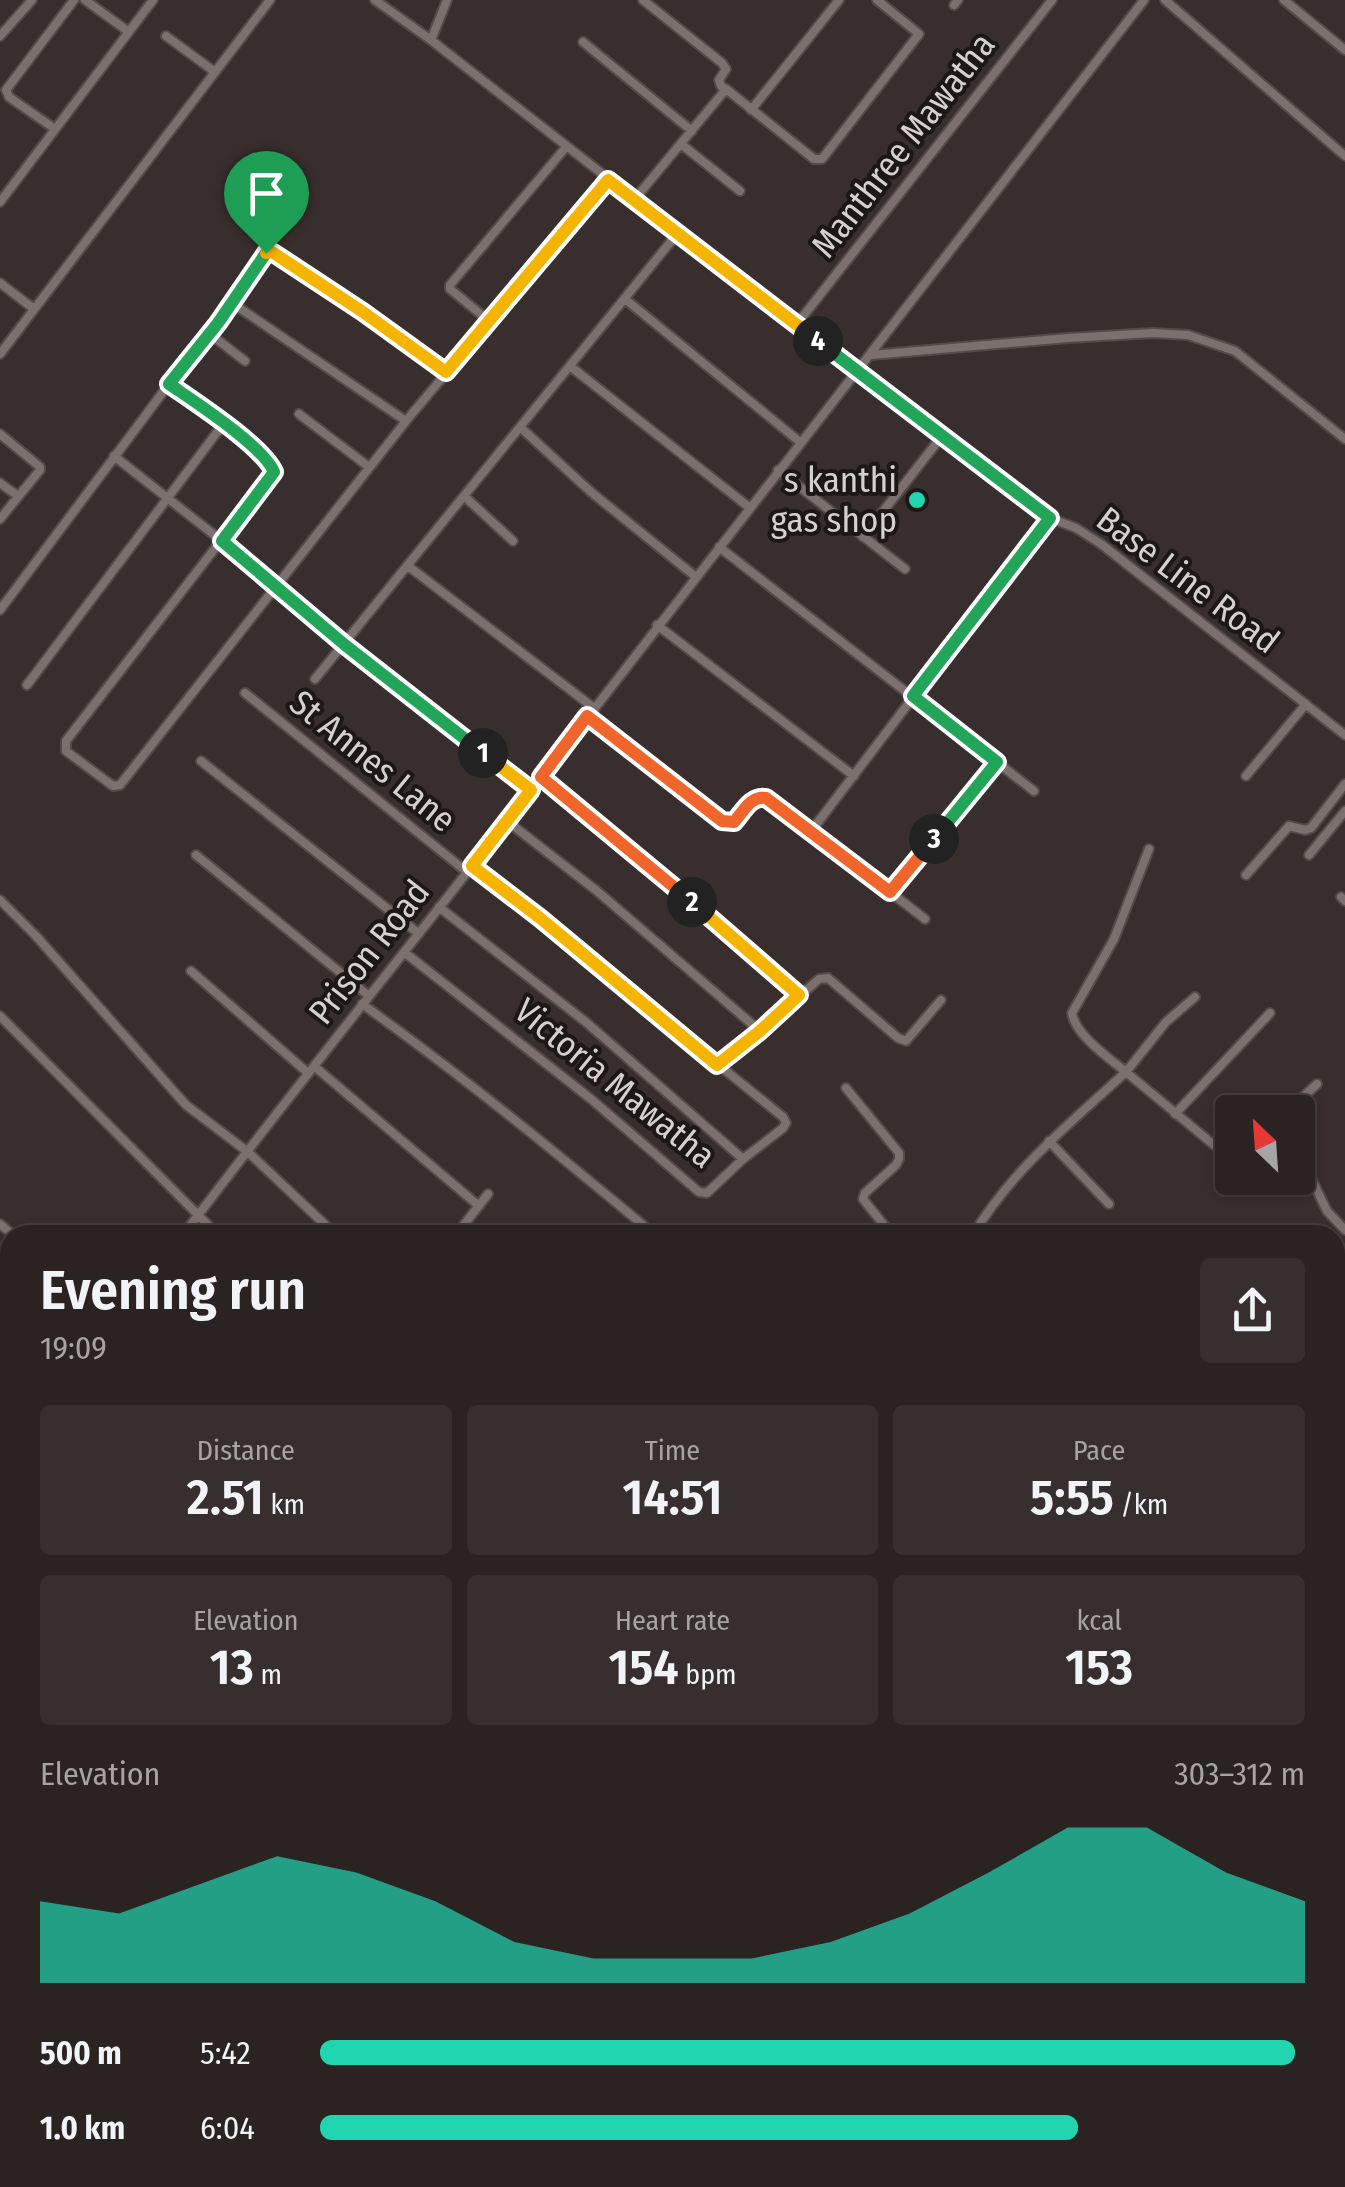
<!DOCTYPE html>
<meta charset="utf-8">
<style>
body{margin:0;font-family:"Fira Sans Condensed",sans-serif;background:#372f2f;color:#f1f3f6;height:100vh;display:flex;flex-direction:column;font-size:38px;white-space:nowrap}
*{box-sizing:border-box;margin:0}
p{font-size:32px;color:#a6a4a5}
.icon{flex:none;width:55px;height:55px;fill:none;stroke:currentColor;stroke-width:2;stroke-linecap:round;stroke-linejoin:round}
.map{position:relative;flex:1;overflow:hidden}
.details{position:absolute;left:0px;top:1225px;width:1345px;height:962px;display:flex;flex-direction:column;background:#2b2222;border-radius:30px 30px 0 0;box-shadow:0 2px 8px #0004,0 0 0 2px #473f40}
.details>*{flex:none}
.needle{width:65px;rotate:335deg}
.tools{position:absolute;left:1215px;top:1095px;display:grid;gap:20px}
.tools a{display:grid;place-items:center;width:100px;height:100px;border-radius:10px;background:#2b2222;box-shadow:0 2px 8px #0004,0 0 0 2px #473f40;font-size:50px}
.pin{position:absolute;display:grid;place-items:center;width:85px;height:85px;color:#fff;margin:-102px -42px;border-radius:50% 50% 50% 0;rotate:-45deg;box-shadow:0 0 10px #0007}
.pin .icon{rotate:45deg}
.km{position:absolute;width:50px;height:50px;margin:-25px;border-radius:50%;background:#222;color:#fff;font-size:28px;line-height:50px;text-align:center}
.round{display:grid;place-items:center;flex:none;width:105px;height:105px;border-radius:10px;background:#372f2f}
.summary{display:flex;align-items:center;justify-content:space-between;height:170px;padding:0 40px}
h1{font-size:55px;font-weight:600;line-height:75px}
.metrics{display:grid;grid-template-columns:repeat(3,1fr);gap:15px;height:170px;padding:10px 40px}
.metrics div{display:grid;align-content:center;border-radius:10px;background:#372f2f;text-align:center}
.metrics b{font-size:50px;font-weight:600}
.metrics small{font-size:28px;font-weight:400}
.metrics p{font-size:28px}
.chart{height:280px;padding:20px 40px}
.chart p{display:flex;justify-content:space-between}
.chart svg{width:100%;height:180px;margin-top:10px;fill:#20d5b0;opacity:.7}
ul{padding:0 40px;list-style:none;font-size:32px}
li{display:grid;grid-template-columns:160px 120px 1fr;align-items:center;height:75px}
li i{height:25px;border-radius:12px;background:#20d5b0}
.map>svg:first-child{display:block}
</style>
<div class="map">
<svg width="1345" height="2187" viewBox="0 0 1345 2187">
<rect width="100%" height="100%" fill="#392e2e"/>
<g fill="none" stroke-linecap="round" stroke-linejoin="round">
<path stroke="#6b4474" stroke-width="10" d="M0 1875 10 1885
M190 2178 208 2182"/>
<g stroke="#534a4a" stroke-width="12">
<path id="street" d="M85 0 129 32
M375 0 431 40 857 373 1050 518 1076 528 1101 544 1345 735
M643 0 722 63 726 69 719 80 721 86 726 89
M1165 0 1345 156
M1284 0 1345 50
M954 5 958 0
M0 36 32 0
M166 36 215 72
M431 40 447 0
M583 42 692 131
M726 89 814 159H822L919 34 877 0
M751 110 839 0
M55 129 9 97 6 90 74 0
M681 144 740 191
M634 200 726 89
M0 202 153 0
M0 283 34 309
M625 299 800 442
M489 321 450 289V285L566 147
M797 324 1052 0
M210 334 232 303
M0 354 270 0
M871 355 1068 338 1153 333 1188 335 1235 351 1345 439
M570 366 750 508
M169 384C195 403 262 444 274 472L66 741V751L113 786 120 785 406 421 608 180
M299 414 369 467
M406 421 232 303 266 253H272L363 312 446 373
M520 427 591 492 696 577
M0 434 40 467V470L0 519
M114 456 222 541 345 645 531 790
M778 470 905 569
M0 483 18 496
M464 496 513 541
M863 537 942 436
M719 547 1034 791
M408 566 594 708
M0 610 169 384 210 334 245 361
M657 625 854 776
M315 679 677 234
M27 685 224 423
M245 693 467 872
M587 717 721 821 734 823C743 812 751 795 767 797L925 919
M201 761 418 933
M1246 776 1306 704
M541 777 737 939 799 995
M507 821 597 891 760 1031
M812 830 1050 518
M1149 849 1114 939 1072 1013C1075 1035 1109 1058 1126 1072L1166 1022 1195 997
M196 855 369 996
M1309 855 1345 811
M1246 875 1289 826 1305 830 1311 828 1345 784
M890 892 997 762
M1341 897 1345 901
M0 900 36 936 186 1105 248 1152 336 1235
M439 907 587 1023 743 1159
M404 952 591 1099 699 1192 707 1193 743 1159 783 1128 786 1123 783 1117 472 865
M191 971 308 1073
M362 1004C464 1077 559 1155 655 1235
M0 1016 218 1235
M717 1065 760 1031 819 979 828 978 898 1038 906 1041 941 1000
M314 1066 479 1206
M846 1088 899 1153V1159L896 1165 865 1193 863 1199 892 1235
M1287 1112 1317 1084
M1175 1114 1270 1013
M1049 1141 1109 1204
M1298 1168 1312 1180 1327 1211 1345 1230
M0 1224 13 1235
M183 1235C289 1095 400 959 508 820 720 547 933 274 1144 0
M456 1235 488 1194
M973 1235C1011 1171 1071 1122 1126 1072L1214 1145 1227 1150 1232 1149
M1335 1279 1345 1269
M1335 1283 1345 1293
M1335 1482 1345 1492
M1335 1504 1345 1497
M1335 1595 1345 1594
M0 1749 10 1740
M1335 1773 1345 1784
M0 1797 10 1806
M1335 1868 1345 1862
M0 2053 10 2047
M0 2099 10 2114
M0 2165 10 2158
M52 2178 59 2187
M515 2178 530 2187
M987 2178 997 2187
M1100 2178 1111 2187
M624 2187 634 2178
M751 2187 763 2178
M866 2187 875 2178
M1022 2187 1034 2178
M1171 2187 1180 2178"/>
</g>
<g stroke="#534a4a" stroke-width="19">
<path id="highway" d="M0 1613 10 1625
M217 2187 218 2178
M227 2187 228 2178"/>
</g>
<use href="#street" stroke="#7c706f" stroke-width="8"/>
<use href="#highway" stroke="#fd8bc3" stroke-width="14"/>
</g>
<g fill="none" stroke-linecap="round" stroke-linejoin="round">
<g stroke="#fff" stroke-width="20">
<path id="split-1" d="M266 253 218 323 169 384C195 402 263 446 274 472L222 541 345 645 483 753"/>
</g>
<g stroke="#fff" stroke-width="20">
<path id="split-2" d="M483 753 531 790 472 866 540 918 717 1065 760 1031 799 995 692 902"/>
</g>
<g stroke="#fff" stroke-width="20">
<path id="split-3" d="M692 902 541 777 587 716 722 821 734 822C743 812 751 795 766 798L890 892 934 839"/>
</g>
<g stroke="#fff" stroke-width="20">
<path id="split-4" d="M818 341 1050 518 913 696 997 762 934 839"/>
</g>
<g stroke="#fff" stroke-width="20">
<path id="split-5" d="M266 253 272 252 363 312 446 372 608 180 818 341"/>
</g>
<use href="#split-1" stroke="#22a559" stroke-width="12"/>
<use href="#split-2" stroke="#f5b400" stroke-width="12"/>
<use href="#split-3" stroke="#f0652b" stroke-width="12"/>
<use href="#split-4" stroke="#22a559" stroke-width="12"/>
<use href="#split-5" stroke="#f5b400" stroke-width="12"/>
</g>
<circle fill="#20d5b0" stroke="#1d1818" stroke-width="4" cx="917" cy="500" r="10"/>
<g text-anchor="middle" stroke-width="8" stroke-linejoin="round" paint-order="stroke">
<g font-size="35" fill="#d7d0d0" stroke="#1d1818">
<text transform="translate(903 145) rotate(-52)" y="12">Manthree Mawatha</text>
<text transform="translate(1188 580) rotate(37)" y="12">Base Line Road</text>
<text transform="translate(373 761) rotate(39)" y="12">St Annes Lane</text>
<text transform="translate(369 952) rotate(-52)" y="12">Prison Road</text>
<text transform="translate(615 1083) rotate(39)" y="12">Victoria Mawatha</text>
</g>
<g font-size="35" fill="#d7d0d0" stroke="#1d1818" text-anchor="end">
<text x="897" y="492">s kanthi<tspan x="897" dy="40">gas shop</tspan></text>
</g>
</g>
</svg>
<div class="tools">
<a><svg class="needle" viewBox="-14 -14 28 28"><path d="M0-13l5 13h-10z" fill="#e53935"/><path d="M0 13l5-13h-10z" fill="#a6a4a5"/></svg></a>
</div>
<div class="pin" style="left:266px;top:253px;background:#1e9e55"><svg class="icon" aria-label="arrive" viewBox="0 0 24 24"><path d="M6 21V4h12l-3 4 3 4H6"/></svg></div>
<b class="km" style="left:483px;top:753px">1</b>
<b class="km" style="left:692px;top:902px">2</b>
<b class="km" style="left:934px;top:839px">3</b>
<b class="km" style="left:818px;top:341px">4</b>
<section class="details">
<div class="summary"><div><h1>Evening run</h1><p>19:09</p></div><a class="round"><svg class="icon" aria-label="share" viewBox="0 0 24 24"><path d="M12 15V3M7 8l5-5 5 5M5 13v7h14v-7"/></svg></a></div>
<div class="metrics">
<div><p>Distance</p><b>2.51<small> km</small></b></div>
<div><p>Time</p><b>14:51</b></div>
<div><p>Pace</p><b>5:55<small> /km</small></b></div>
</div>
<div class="metrics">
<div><p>Elevation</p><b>13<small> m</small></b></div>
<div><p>Heart rate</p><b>154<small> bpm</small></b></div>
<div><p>kcal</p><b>153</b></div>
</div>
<div class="chart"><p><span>Elevation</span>303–312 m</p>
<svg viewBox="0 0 160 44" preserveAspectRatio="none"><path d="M0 44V24L10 27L20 20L30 13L40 17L50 24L60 34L70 38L80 38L90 38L100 34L110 27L120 17L130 6L140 6L150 17L160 24V44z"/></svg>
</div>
<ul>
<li><b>500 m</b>5:42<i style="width:99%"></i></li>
<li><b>1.0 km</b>6:04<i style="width:77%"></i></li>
</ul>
</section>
</div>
